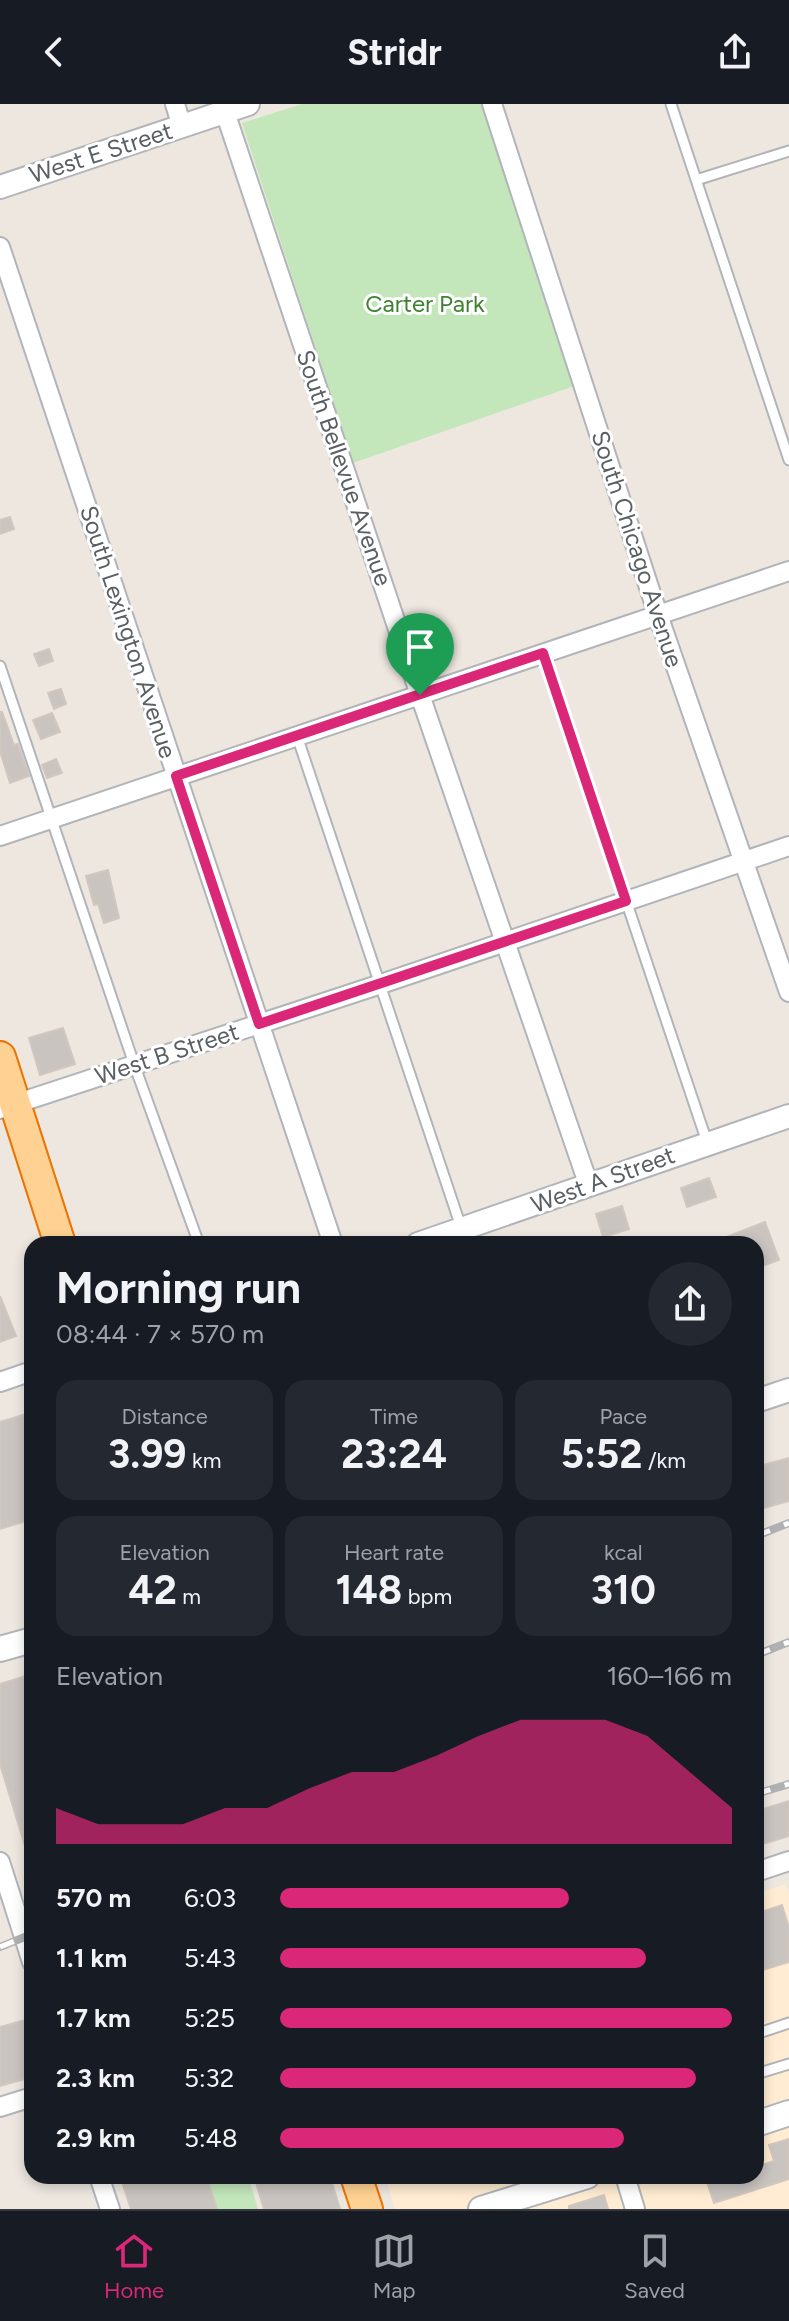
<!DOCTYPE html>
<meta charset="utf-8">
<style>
body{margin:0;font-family:Figtree,sans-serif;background:#242831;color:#f1f3f6;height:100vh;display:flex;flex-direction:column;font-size:30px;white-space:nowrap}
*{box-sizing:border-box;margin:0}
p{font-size:26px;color:#9ea1a6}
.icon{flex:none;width:44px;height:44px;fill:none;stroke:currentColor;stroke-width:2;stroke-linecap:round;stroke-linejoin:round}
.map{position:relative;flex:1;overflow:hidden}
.side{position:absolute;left:24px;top:1132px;width:740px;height:948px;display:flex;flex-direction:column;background:#171b24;border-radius:24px;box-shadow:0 4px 12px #0003}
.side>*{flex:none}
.pin{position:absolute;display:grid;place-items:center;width:68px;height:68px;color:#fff;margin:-82px -34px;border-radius:50% 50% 50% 0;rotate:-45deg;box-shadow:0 0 8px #0007}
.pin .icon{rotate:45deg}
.round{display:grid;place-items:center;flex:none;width:84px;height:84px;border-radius:42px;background:#242831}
.headline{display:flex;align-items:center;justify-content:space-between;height:136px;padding:0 32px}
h1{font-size:44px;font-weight:700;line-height:60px}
.figures{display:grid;grid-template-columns:repeat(3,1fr);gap:12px;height:136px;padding:8px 32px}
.figures div{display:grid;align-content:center;border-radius:20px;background:#242831;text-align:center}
.figures b{font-size:40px;font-weight:700}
.figures small{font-size:22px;font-weight:400}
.figures p{font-size:22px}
.chart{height:224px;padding:16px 32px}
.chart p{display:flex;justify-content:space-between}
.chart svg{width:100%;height:144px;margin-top:8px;fill:#db2777;opacity:.7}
ul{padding:0 32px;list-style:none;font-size:26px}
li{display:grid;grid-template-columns:128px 96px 1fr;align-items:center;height:60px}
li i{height:20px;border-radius:10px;background:#db2777}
header{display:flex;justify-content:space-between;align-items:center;height:104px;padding:0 32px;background:#171b24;font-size:36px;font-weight:700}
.dock{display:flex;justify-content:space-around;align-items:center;height:112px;border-top:2px solid #363941;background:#171b24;font-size:22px;color:#9ea1a6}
.dock a{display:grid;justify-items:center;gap:4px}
.dock .selected{color:#db2777}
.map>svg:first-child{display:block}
</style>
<header><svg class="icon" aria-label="back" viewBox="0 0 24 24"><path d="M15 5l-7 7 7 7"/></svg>Stridr<svg class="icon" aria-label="share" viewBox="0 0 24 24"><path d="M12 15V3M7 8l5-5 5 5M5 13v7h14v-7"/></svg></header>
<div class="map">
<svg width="789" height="2105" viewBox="0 0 789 2105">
<rect width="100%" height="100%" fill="#ede7e0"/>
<path fill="#ffecd2" d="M786 1780 789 1790V2105H395L385 2072H756V1790Z"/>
<path fill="#c3e6ba" d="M302 0H482L577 281 353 359 242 19Z
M207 2072H248L258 2105H217Z"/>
<path fill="#c9c4bf" stroke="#d1c7be" stroke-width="2" d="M10 413 14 425 0 430V416Z
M49 545 53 557 39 562 34 550Z
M61 585 66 600 54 605 48 589Z
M0 608H2L14 641 18 640 29 672 10 679 0 647Z
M52 609 60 628 41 635 33 616Z
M56 655 62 669 47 674 42 661Z
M108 766 119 814 104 819 98 800 94 801 86 772Z
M63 924 75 960 40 971 29 934Z
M709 1074 716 1093 687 1103 681 1084Z
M622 1102 629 1125 603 1133 596 1110Z
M765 1118 779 1156 756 1164V1140H709Z
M0 1192 16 1232 0 1238Z
M32 1308V1415L0 1425V1318Z
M789 1354V1397L756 1406V1363Z
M32 1570V1755H29L0 1660V1580Z
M789 1697V1732L756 1742V1707Z
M782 1801 789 1824V1858L756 1868V1810Z
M32 1914V1973L0 1982V1923Z
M789 2035V2075L714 2099 707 2078 727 2072H756V2063L774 2057 769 2041Z
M120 2072H206L217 2105H131Z
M254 2072H330L340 2105H264Z
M604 2091 608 2105H569V2102Z"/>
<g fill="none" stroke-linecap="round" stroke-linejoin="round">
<g stroke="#b1b5b9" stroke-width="13">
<path id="service" d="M671 0 789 356
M696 76 789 47
M543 549 707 1038
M0 562 134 960 199 1140
M297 632 462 1126
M756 1930 789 1919
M756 1970 789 1960"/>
</g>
<g stroke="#b1b5b9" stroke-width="22">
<path id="minor" d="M175 0 182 23
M492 0 658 511 789 888
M225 8 420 591 589 1082
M0 143 333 1140
M0 732 789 467
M0 1005 381 880 789 742
M0 1278 32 1267
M0 1758 32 1858
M756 1768 789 1757
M0 2003 32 1993
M99 2072 110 2105
M625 2072 635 2105"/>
</g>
<g stroke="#b1b5b9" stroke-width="26">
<path id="tertiary" d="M0 83 248 0
M418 1140 789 1012
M756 1297 789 1286"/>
</g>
<g stroke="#b0b5b9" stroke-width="28">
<path id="secondary" d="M0 1545 32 1536
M756 2020 789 2009
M481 2105 587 2072"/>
</g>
<g stroke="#ec7300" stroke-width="34">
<path id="trunk" d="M0 953 60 1140
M356 2072 367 2105"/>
</g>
<use href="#service" stroke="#fff" stroke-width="9"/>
<use href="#minor" stroke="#fff" stroke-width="18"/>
<use href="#tertiary" stroke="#fff" stroke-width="22"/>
<use href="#secondary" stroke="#fff" stroke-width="24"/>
<use href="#trunk" stroke="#ffd293" stroke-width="30"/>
<g stroke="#b0b1b2" stroke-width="8">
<path id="rail" d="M756 1432 789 1419
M756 1551 789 1538
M756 1690 789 1680
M0 1843 32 1830"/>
</g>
<use href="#rail" stroke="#fff" stroke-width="5" stroke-dasharray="15" stroke-linecap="butt"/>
</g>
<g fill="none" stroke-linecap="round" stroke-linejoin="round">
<g stroke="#fff" stroke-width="16">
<path id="route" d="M543 549 626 797 259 920 176 672Z"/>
</g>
<use href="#route" stroke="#db2777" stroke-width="10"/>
</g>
<g text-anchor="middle" stroke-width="6" stroke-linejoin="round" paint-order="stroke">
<g font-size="24" fill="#595f62" stroke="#fff">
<text transform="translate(101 49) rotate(-18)" y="8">West E Street</text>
<text transform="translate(344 364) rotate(71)" y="8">South Bellevue Avenue</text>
<text transform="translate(637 445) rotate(72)" y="8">South Chicago Avenue</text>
<text transform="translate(128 528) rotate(72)" y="8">South Lexington Avenue</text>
<text transform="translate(167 950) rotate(-18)" y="8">West B Street</text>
<text transform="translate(603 1076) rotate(-20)" y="8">West A Street</text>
</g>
<g font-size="24" fill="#3d822f" stroke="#fff">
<text x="425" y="208">Carter Park</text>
</g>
</g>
</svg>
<div class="pin" style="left:420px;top:591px;background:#1e9e55"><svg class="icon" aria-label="arrive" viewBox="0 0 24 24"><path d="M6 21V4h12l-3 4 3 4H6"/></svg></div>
<section class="side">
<div class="headline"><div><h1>Morning run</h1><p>08:44 · 7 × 570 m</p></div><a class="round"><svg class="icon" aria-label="share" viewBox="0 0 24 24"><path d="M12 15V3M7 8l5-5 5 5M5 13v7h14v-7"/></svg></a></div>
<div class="figures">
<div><p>Distance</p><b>3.99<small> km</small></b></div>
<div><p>Time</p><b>23:24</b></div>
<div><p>Pace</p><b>5:52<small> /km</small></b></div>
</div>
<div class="figures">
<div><p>Elevation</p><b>42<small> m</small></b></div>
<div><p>Heart rate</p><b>148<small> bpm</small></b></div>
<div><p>kcal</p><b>310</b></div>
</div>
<div class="chart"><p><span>Elevation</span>160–166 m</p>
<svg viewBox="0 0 160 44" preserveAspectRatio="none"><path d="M0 44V33L10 38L20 38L30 38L40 33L50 33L60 27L70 22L80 22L90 17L100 11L110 6L120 6L130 6L140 11L150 22L160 33V44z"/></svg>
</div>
<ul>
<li><b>570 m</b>6:03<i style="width:64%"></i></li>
<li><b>1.1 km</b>5:43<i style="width:81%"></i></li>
<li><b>1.7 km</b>5:25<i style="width:100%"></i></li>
<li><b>2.3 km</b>5:32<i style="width:92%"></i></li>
<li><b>2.9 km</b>5:48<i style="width:76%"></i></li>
</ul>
</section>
</div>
<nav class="dock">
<a class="selected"><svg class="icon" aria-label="home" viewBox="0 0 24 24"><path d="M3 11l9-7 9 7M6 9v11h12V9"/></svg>Home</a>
<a><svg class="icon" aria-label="map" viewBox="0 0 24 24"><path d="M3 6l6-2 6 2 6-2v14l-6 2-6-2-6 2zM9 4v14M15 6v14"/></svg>Map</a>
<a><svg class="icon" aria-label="saved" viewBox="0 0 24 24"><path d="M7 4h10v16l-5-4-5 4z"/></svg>Saved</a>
</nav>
